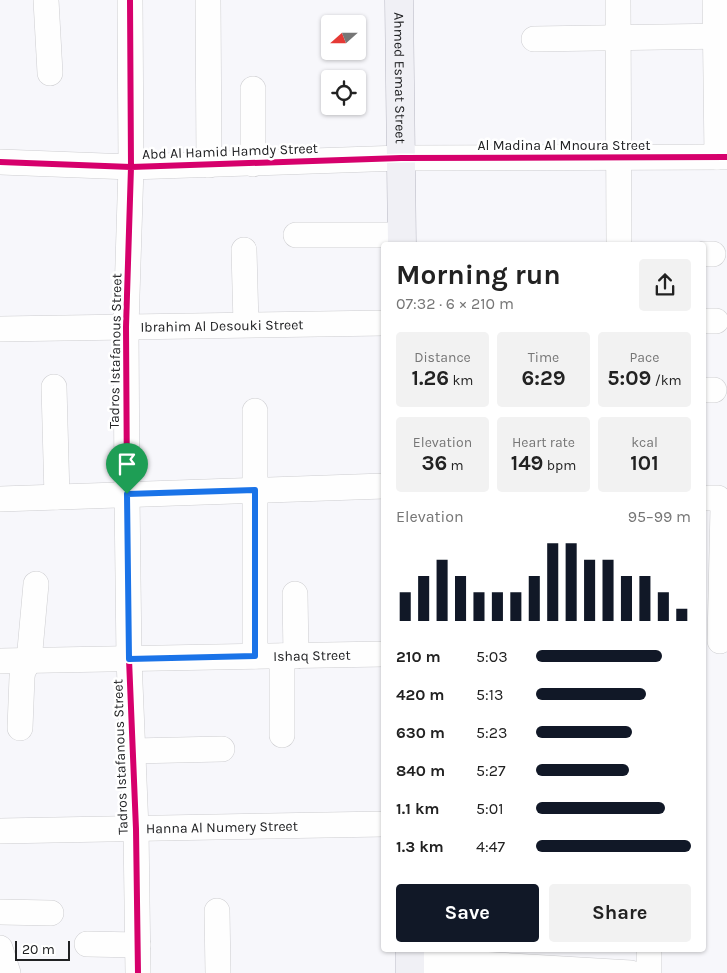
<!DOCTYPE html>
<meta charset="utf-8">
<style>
body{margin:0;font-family:Karla,sans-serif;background:#f2f2f2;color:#222;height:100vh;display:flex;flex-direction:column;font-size:19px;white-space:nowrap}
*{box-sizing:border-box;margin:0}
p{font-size:16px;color:#767676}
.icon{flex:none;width:28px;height:28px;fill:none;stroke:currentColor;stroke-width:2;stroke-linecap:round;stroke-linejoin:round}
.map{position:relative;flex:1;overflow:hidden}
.sheet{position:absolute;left:381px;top:242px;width:325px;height:710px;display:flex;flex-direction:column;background:#fff;border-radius:5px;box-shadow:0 1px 4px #0004}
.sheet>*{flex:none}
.needle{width:32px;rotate:249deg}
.tools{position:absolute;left:321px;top:15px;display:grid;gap:10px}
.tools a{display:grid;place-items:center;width:45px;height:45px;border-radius:5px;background:#fff;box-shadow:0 1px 4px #0004;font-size:25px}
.scale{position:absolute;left:15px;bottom:12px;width:55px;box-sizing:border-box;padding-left:5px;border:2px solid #202123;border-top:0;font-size:14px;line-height:18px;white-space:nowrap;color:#202123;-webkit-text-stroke:4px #fff;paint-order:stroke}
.pin{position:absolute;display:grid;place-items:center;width:42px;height:42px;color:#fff;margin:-51px -21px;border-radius:50% 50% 50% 0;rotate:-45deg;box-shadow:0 0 5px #0007}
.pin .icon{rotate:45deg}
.round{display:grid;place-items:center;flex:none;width:52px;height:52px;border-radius:5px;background:#f2f2f2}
.headline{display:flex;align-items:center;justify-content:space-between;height:85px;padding:0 15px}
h1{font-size:28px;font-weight:700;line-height:38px}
.figures{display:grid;grid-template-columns:repeat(3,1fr);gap:8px;height:85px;padding:5px 15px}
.figures div{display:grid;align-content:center;border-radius:5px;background:#f2f2f2;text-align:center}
.figures b{font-size:21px;font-weight:700}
.figures small{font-size:14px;font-weight:400}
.figures p{font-size:14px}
.chart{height:140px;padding:10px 15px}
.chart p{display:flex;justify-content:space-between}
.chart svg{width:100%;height:90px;margin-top:5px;stroke:#111827;stroke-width:6}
.cta{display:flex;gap:10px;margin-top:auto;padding:10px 15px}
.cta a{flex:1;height:58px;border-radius:5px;background:#111827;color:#fff;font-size:20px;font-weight:700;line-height:58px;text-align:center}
.cta a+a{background:#f2f2f2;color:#222}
ul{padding:0 15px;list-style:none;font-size:16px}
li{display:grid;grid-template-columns:80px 60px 1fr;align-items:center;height:38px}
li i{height:12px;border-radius:6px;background:#111827}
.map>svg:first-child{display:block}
</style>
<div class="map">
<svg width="727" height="973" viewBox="0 0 727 973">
<rect width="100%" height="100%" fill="#f7f7fb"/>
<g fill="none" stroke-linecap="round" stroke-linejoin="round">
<g stroke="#cdcdd0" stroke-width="26">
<g id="minor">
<path d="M46 0 50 73"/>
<path d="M130 0 131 167 126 327 127 495 129 659 136 829 138 973"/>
<path d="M208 0 209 165"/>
<path d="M618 0 619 245"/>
<path d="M715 0 717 157"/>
<path d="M534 39 727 36"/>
<path d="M253 89V164"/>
<path d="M0 162 131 167 401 158 727 157"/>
<path d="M296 235H402"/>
<path d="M244 250 246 324"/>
<path d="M704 254H713"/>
<path d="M704 321H716"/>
<path id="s1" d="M0 329 384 323"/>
<path d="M54 387 57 497"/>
<path d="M704 390H714"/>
<path d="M255 411V656"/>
<path d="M704 498H718L721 501 723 507 720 641"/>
<path d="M0 499 384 486"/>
<path d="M295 594 296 656"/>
<path d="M282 656V735"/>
<path id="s2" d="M0 661 384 654"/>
<path d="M20 728 22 677 23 671 29 661 36 584"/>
<path d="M133 751 222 749"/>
<path id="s3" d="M0 831 384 824"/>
<path d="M217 911 218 973"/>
<path d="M0 912 51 913"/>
<path d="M87 944 138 945"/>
<path d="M0 948 8 973"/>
<path d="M410 960 631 973"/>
<path d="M649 973V950"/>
</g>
</g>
<g stroke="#b8b8c3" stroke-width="29">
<g id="major">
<path id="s4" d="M399 0 402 245"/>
<path d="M410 950V973"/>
</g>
</g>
<use href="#minor" stroke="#fefefe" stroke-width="25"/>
<use href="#major" stroke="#f0f0f5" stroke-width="28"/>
<g stroke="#fff" stroke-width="9">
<path id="cycleway" d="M130 0 131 167 126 327 127 495 129 659 136 829 138 973
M0 162 131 167 401 158 727 157"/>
</g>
<use href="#cycleway" stroke="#d6006c" stroke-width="6"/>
</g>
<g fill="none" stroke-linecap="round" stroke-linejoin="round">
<g stroke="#fff" stroke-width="10">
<path id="route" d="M255 490V656L129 659 127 494Z"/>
</g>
<use href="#route" stroke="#1a73e8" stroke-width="6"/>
</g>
<g text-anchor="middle" stroke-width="5" stroke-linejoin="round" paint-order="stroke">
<g font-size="14" fill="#202123" stroke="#fff">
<text dy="5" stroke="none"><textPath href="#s4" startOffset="78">Ahmed Esmat Street</textPath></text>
<text x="564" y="150">Al Madina Al Mnoura Street</text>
<text transform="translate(230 151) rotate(-2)" y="5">Abd Al Hamid Hamdy Street</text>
<text dy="5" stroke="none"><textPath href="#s1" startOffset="222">Ibrahim Al Desouki Street</textPath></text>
<text transform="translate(115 351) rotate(-89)" y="5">Tadros Istafanous Street</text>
<text dy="5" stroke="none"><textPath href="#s2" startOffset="312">Ishaq Street</textPath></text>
<text transform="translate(120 757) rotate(-92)" y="5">Tadros Istafanous Street</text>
<text dy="5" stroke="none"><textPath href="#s3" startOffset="222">Hanna Al Numery Street</textPath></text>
</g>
</g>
</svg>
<div class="tools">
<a><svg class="needle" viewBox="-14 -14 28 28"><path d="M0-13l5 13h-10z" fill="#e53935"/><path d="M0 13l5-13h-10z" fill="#767676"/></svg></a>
<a><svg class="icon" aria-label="locate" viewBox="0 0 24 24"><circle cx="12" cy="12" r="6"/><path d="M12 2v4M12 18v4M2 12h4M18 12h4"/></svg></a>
</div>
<div class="scale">20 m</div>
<div class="pin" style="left:127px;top:494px;background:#1e9e55"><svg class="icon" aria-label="arrive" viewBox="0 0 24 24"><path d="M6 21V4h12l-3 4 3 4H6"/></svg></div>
<section class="sheet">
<div class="headline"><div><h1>Morning run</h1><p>07:32 · 6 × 210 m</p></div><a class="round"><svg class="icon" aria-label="share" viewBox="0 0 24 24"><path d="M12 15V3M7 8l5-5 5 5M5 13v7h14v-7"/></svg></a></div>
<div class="figures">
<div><p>Distance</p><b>1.26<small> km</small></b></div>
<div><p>Time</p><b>6:29</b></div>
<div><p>Pace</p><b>5:09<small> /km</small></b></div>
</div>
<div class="figures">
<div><p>Elevation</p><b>36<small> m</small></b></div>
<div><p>Heart rate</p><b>149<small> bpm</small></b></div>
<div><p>kcal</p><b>101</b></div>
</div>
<div class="chart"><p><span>Elevation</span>95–99 m</p>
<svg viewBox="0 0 160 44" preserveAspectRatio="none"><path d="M5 44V30M15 44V22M25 44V14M35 44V22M45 44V30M55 44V30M65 44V30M75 44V22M85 44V6M95 44V6M105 44V14M115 44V14M125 44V22M135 44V22M145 44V30M155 44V38"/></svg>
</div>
<ul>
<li><b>210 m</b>5:03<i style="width:81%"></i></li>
<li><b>420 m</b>5:13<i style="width:71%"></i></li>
<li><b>630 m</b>5:23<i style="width:62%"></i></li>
<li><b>840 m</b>5:27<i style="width:60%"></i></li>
<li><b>1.1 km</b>5:01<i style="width:83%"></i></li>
<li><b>1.3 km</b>4:47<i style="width:100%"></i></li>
</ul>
<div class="cta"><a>Save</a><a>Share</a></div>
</section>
</div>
